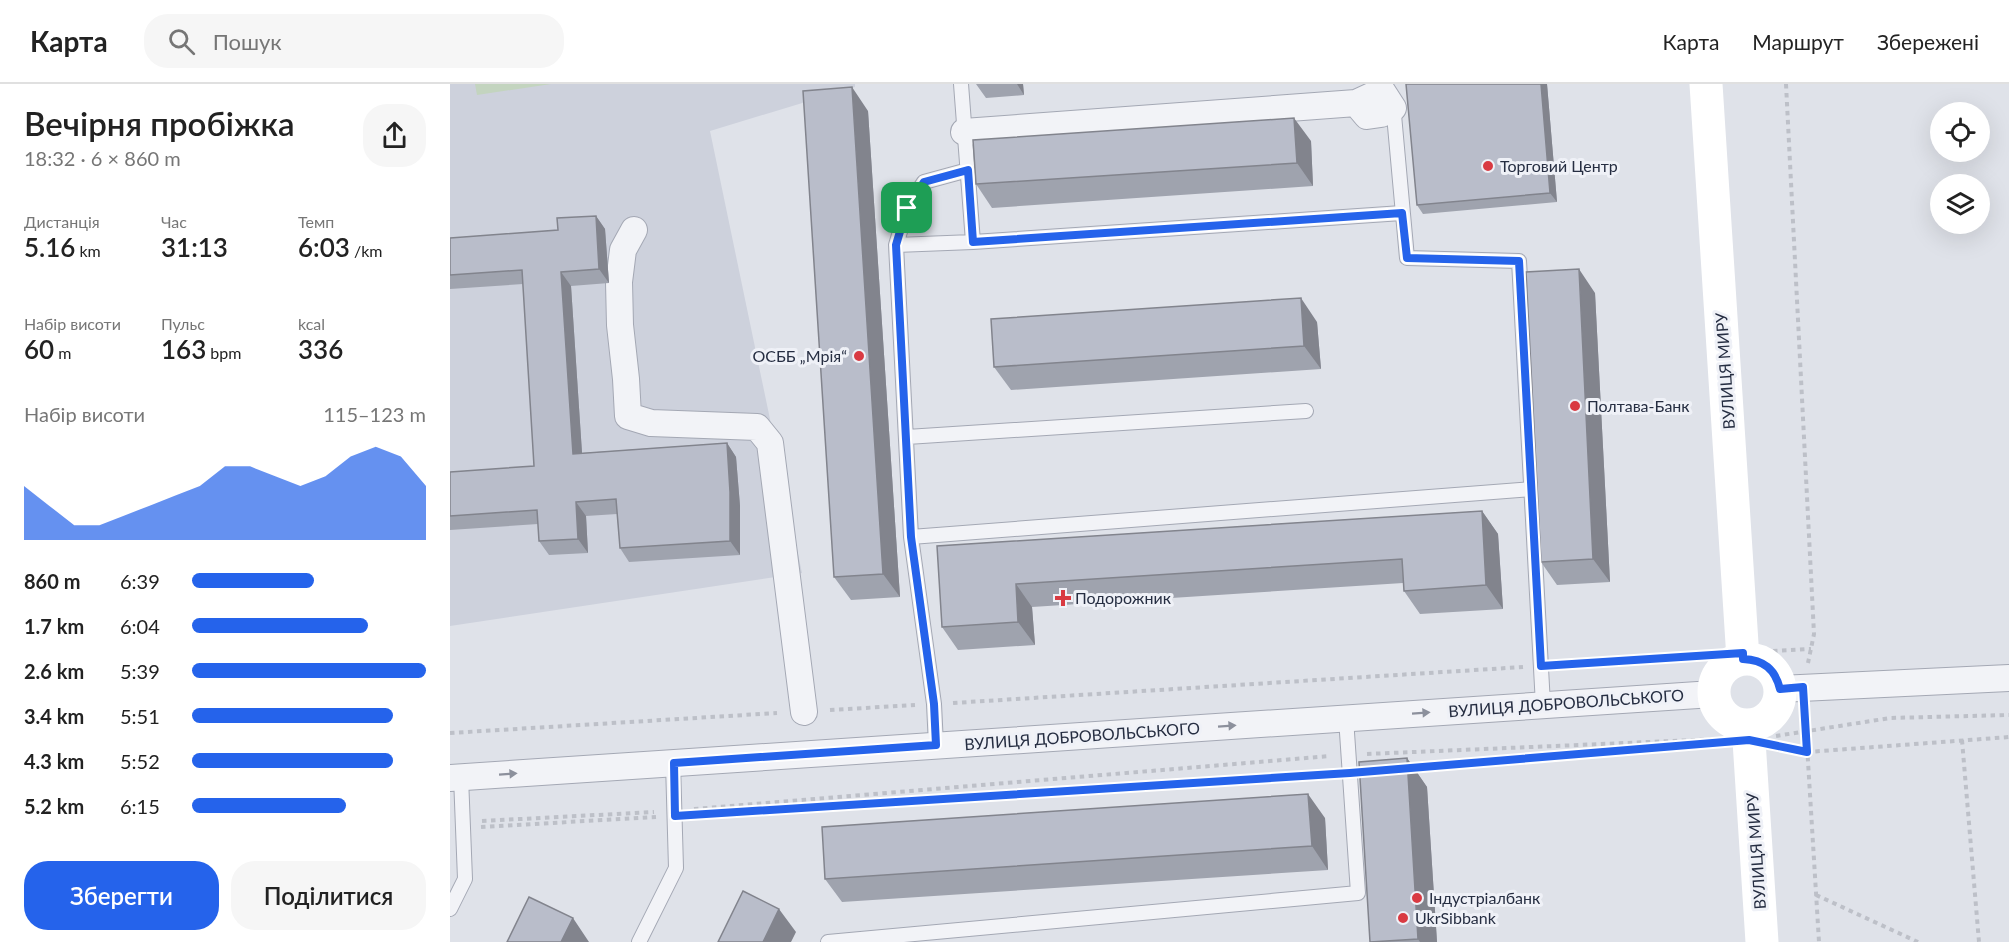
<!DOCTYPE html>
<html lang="uk">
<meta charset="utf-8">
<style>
body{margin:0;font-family:Lato,sans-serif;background:#f6f6f6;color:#222;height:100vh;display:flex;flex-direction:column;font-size:22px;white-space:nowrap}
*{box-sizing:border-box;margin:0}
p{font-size:20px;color:#767676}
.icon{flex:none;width:33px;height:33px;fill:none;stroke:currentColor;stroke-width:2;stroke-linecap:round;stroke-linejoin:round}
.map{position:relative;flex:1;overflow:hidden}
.details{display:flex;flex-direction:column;background:#fff;width:450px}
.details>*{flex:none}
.fabs{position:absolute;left:1480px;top:18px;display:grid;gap:12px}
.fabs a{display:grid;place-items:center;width:60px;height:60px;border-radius:50%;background:#fff;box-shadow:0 6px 24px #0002;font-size:30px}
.pin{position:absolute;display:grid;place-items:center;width:51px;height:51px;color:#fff;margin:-26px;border-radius:12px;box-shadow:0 3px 9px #0006}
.round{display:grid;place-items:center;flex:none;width:63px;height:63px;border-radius:24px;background:#f6f6f6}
.overview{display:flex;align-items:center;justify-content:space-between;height:102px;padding:0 24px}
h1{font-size:33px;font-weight:600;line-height:45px}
.figures{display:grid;grid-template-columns:repeat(3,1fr);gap:9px;height:102px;padding:6px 24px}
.figures div{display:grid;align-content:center}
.figures b{font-size:26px;font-weight:600}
.figures small{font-size:16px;font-weight:400}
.figures p{font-size:16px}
.chart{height:168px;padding:12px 24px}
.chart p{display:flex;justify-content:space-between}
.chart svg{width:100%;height:108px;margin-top:6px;fill:#2563eb;opacity:.7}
.primary-button{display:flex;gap:12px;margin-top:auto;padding:12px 24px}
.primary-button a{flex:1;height:69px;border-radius:24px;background:#2563eb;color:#fff;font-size:24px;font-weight:600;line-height:69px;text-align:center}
.primary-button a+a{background:#f6f6f6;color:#222}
ul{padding:0 24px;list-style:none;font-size:20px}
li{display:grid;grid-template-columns:96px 72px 1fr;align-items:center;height:45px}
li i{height:15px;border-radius:8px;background:#2563eb}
header{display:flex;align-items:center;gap:36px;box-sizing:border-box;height:84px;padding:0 30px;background:#fff;border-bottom:2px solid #e0e0e0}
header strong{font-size:28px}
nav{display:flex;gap:33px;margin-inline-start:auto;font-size:21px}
.search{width:420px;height:54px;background:#f6f6f6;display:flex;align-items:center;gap:15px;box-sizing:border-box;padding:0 21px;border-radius:24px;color:#767676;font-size:22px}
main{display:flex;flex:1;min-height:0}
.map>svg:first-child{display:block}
</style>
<header>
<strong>Карта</strong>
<div class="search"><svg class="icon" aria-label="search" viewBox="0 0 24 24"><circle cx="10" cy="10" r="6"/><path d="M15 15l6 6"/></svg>Пошук</div>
<nav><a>Карта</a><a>Маршрут</a><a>Збережені</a></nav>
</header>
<main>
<section class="details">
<div class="overview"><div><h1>Вечірня пробіжка</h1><p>18:32 · 6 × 860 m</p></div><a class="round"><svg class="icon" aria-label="share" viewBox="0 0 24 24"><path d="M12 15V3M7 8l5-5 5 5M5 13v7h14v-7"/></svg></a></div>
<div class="figures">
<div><p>Дистанція</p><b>5.16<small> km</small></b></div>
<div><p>Час</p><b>31:13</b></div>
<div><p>Темп</p><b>6:03<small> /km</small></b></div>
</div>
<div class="figures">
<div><p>Набір висоти</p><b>60<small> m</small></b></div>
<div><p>Пульс</p><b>163<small> bpm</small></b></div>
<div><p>kcal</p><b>336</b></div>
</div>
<div class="chart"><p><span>Набір висоти</span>115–123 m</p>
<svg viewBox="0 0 160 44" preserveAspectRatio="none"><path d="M0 44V22L10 30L20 38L30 38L40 34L50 30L60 26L70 22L80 14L90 14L100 18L110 22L120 18L130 10L140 6L150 10L160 22V44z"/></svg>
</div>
<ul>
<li><b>860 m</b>6:39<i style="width:52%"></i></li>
<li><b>1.7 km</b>6:04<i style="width:75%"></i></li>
<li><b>2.6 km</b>5:39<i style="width:100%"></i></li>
<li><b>3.4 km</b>5:51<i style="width:86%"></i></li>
<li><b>4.3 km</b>5:52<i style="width:86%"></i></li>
<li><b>5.2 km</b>6:15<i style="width:66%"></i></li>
</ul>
<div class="primary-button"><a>Зберегти</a><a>Поділитися</a></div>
</section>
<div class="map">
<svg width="1559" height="858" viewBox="0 0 1559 858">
<rect width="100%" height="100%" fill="#dfe2e9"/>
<path fill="#cdd1dc" d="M0 0H405V3L260 47 352 489 0 542Z"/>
<path fill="#c3d4bf" d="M25 0H101L27 11Z"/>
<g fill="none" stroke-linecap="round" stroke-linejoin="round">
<g stroke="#a4a8b4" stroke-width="16">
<path id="service" d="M511 0 523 158
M943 20 957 174 1069 177 1093 621
M446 161 457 124 474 98 518 86
M457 353 856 327
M461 453 1082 405
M486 661 484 620 461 453 446 161 523 158 952 129
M0 825 15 795 11 693
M189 858 226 784 223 679
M378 858 908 809 896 634"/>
</g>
<g stroke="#a4a8b4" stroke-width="28">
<path id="minor" d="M514 48 906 19 917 32 931 30 943 24 932 7 906 19
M184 146 173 166 169 198 170 241 176 295 178 332 201 339 307 343 320 359 354 628
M1330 605 1559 594
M0 694 1263 610"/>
</g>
<path stroke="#bdc0c8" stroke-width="4" stroke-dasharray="4.5 4.5" stroke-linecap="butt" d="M1336 0 1364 550 1358 579
M1323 567 1361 565
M1110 580 1265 571
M503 619 1073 583
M380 626 465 621
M1355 628 1369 858
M0 649 327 629
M1326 652 1440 634 1559 631
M1512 656 1529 858
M1330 662 1357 668 1559 653
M917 670 1269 655
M959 684 1271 658
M244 725 880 672
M243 731 880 690
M32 737 204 728
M31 743 206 733
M1366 811 1468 858"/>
<use href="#service" stroke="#f2f3f7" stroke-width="14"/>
<use href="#minor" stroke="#f2f3f7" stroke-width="26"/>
<path stroke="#fff" stroke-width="33" d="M1256 0 1293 575
M1264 608a33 33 0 1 1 66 0a33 33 0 1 1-66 0Z
M1298 641 1312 858"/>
</g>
<path fill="#9fa3ae" d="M526 0H573L574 11 536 14Z
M956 0H1097L1107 118 973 130 967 121Z
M418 27 450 513 401 516 384 493Z
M861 57 863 102 542 124 526 100Z
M146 132 155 145 159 199 121 202 132 369 277 359 286 373 290 422V471L179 478 170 464 167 430 136 432 138 469 99 471 89 457 88 440 0 446V388L84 382 73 200 0 205V154L108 146Z
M1145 209 1160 498 1107 501 1091 478Z
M867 238 871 285 561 306 544 283Z
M1032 427 1048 450 1053 525 970 530 954 507 953 499 582 523 585 561 508 566 492 543 487 462Z
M957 674 977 703 987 858H920Z
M875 734 878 786 392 818 375 795Z"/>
<path fill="#82848d" d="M567 0H573L574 11Z
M1091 0H1097L1107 118 1100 109Z
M402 3 418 27 450 513 433 490Z
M844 34 861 57 863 102 847 79Z
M146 132 155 145 159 199 149 185Z
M1129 185 1145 209 1160 498 1143 475Z
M111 188 121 202 133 384 123 370Z
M851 214 867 238 871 285 854 262Z
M277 359 286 373 290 422V471L280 457Z
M126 418 136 432 138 469 128 455Z
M1032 427 1048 450 1053 525 1036 501Z
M566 500 582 523 585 561 568 538Z
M957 674 977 703 987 858H970L968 855Z
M858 710 875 734 878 786 862 762Z
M329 825 346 848 341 858H313Z
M123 834 139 858H111Z"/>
<path fill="#b9bdca" stroke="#82848d" stroke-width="1.5" d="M956 0H1091L1100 109 967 121Z
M402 3 433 490 384 493 353 7Z
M844 34 847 79 526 100 523 56Z
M146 132 149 185 111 188 123 370 277 359 280 408V457L170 464 166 415 126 418 128 455 89 457 87 426 0 432V388L84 382 72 186 0 191V154L108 146 107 134Z
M1129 185 1143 475 1091 478 1076 188Z
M851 214 854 262 544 283 541 235Z
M1032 427 1036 501 954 507 952 475 566 500 568 538 492 543 487 462Z
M957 674 968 855 920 858 909 678Z
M858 710 862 762 375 795 372 743Z
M293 807 329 825 313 858H268Z
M79 813 123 834 111 858H57Z"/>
<defs><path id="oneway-solid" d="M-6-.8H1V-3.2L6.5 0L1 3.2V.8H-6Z" transform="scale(1.5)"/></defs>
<g fill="#8c909c">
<use href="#oneway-solid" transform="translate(971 629) rotate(-4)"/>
<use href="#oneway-solid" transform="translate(777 642) rotate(-4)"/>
<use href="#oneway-solid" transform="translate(58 690) rotate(-4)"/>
</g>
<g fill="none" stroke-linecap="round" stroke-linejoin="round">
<g stroke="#fff" stroke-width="12">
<path id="route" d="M518 86 523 158 952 129 957 174 1069 177 1091 582 1293 569V575C1314 576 1325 585 1330 605L1353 603 1357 668 1299 656 900 689 225 732 224 679 486 661 484 620 461 453 446 161 457 124 474 98Z"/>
</g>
<use href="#route" stroke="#2563eb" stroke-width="8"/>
</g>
<g fill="#d93a42" stroke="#eff1f7" stroke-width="2">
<circle cx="1038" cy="82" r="6"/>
<circle cx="409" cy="272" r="6"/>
<circle cx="1125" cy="322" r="6"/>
<path d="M610 505h6v6h6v6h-6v6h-6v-6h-6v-6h6z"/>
<circle cx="967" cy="814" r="6"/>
<circle cx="953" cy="834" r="6"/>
</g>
<g text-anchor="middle" stroke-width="6" stroke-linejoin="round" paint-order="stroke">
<g font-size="16" fill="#262e42" stroke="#eff1f7" text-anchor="start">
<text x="1050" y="88">Торговий Центр</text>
<text x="397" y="278" text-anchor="end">ОСББ „Мрія“</text>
<text x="1137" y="328">Полтава-Банк</text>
<text x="625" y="520">Подорожник</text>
<text x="979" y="820">Індустріалбанк</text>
<text x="965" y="840">UkrSibbank</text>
</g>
<g font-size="16" fill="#262e42" stroke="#eff1f7">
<text transform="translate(1275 287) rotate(-94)" y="6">ВУЛИЦЯ МИРУ</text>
<text transform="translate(1116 619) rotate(-4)" y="6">ВУЛИЦЯ ДОБРОВОЛЬСЬКОГО</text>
<text transform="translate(632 652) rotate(-4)" y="6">ВУЛИЦЯ ДОБРОВОЛЬСЬКОГО</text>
<text transform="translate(1306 767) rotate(-94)" y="6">ВУЛИЦЯ МИРУ</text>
</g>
</g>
</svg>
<div class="fabs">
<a><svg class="icon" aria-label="locate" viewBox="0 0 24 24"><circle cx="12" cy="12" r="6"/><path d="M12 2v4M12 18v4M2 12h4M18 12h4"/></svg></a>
<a><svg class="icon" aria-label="layers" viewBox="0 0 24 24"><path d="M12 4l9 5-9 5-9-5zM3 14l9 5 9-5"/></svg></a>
</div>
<div class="pin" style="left:457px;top:124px;background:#1e9e55"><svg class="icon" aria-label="arrive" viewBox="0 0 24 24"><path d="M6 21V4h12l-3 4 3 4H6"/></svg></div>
</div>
</main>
